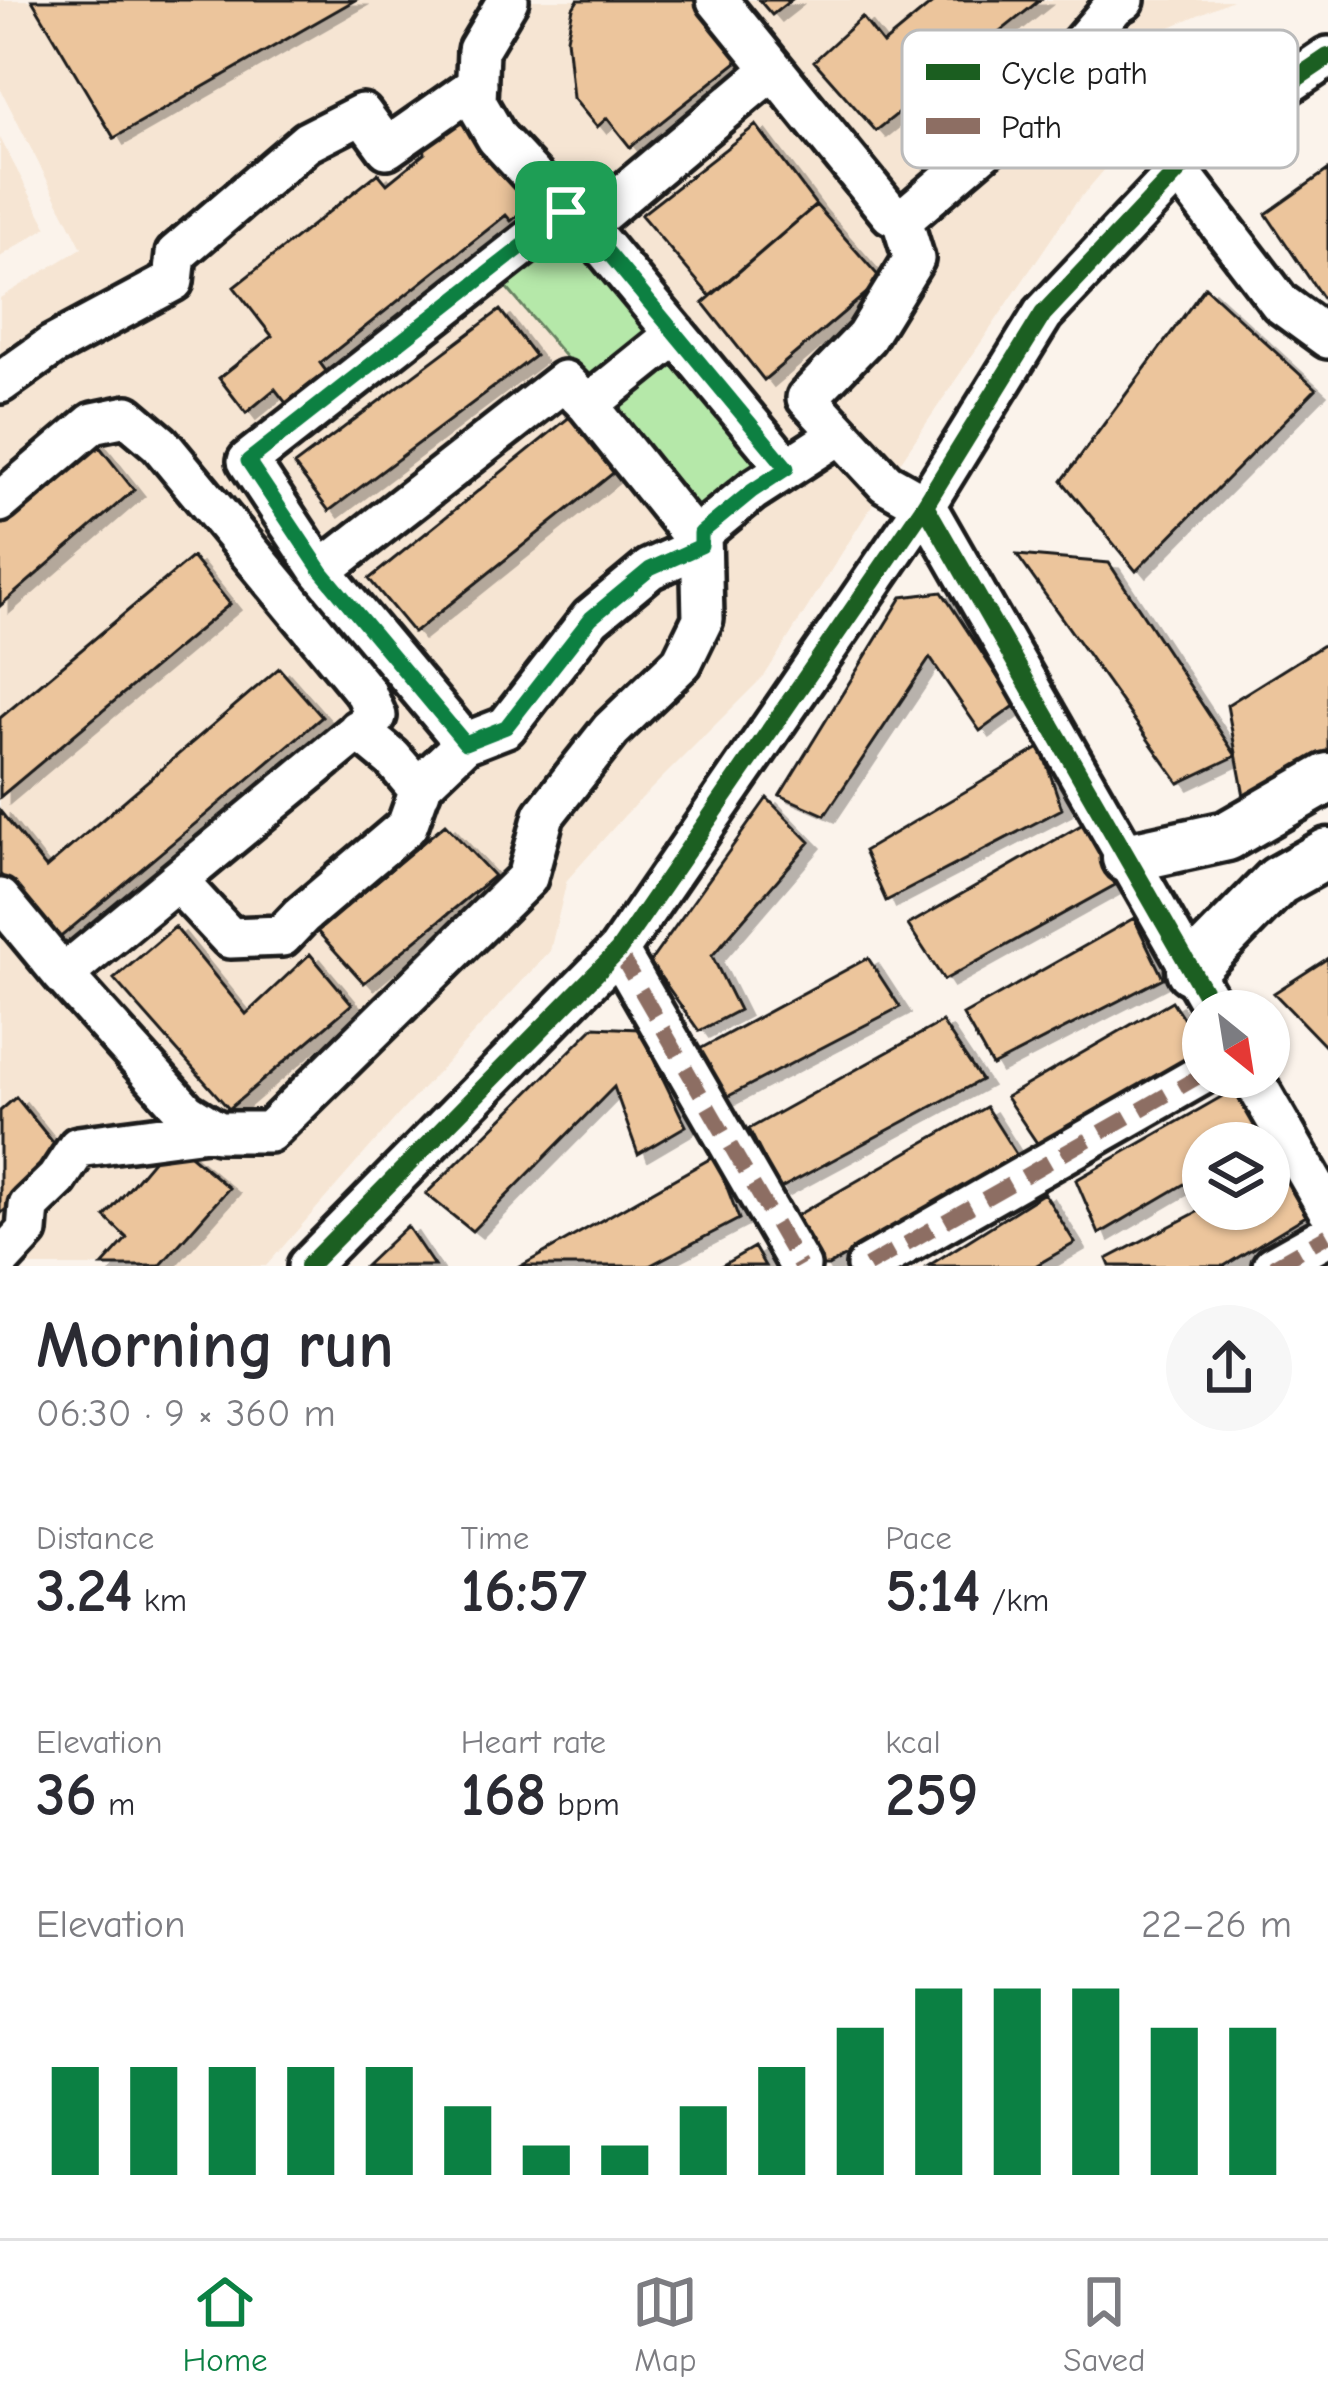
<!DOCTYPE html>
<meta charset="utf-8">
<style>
body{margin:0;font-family:"Comic Neue",sans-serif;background:#f7f7f7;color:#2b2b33;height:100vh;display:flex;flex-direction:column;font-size:45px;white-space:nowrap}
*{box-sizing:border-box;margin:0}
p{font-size:39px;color:#7c7c81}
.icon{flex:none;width:66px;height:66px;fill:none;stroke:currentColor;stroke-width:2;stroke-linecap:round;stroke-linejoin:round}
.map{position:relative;height:1266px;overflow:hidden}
.panel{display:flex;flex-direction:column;background:#fff;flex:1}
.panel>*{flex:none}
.needle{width:78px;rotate:150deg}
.tools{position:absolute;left:1182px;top:990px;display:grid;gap:24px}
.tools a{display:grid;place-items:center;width:108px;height:108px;border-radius:50%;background:#fff;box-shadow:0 3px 9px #0004;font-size:60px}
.pin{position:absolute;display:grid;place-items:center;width:102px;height:102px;color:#fff;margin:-51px;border-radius:24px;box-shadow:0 6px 18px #0006}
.round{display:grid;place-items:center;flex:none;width:126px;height:126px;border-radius:63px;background:#f7f7f7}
.summary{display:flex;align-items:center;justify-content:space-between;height:204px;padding:0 36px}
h1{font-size:66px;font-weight:700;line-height:90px}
.metrics{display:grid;grid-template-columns:repeat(3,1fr);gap:18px;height:204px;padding:12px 36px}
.metrics div{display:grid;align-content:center}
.metrics b{font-size:60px;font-weight:700}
.metrics small{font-size:33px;font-weight:400}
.metrics p{font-size:33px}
.chart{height:336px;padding:24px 36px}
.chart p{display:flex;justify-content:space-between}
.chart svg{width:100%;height:216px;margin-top:12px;stroke:#0b8043;stroke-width:6}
.dock{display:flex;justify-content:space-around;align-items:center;height:168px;border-top:3px solid #e1e1e2;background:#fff;font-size:33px;color:#7c7c81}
.dock a{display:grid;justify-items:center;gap:6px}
.dock .current{color:#0b8043}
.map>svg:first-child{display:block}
</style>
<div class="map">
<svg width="1328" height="1266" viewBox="0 0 1328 1266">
<defs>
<filter id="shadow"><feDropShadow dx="10" dy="6" stdDeviation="0" flood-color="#0004"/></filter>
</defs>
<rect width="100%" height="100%" fill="#fbf3eb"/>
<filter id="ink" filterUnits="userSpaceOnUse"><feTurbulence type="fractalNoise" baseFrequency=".00833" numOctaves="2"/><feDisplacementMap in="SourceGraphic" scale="24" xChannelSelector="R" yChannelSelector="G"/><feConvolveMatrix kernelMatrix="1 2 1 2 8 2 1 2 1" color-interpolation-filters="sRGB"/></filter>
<g filter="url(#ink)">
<path fill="#f6e5d3" d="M0 0H1232L1166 29 1143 125 1074 205 886 483 765 675 625 815 567 880 550 951 400 1113 266 1266H0V298L82 248 0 88Z
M0 138 47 227 0 257Z"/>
<path fill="#b5e8a9" stroke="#688262" stroke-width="3" d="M566 225 660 336 595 392 500 280Z
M671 343 767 457 698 513 602 400Z"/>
<path fill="#ecc59c" stroke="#1c1c1c" stroke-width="3" filter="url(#shadow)" d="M32 0H355L114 138Z
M578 0H697L742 58 630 147 607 118 597 127 573 98 567 38 573 8Z
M759 0H791L772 15Z
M936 0H1040L876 131 814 61 862 17 883 44Z
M452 114 467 116 533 204 511 221 506 215 320 363 329 375 289 407 275 389 246 413 219 378 272 336 234 287 378 173 387 184 425 153 424 145Z
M756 125 816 205 710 296 641 215Z
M1328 170V306L1266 214Z
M816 205 882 280 764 380 703 303Z
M1205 287 1316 389 1136 571 1062 481Z
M500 310 535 356 329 511 294 465Z
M572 415 617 470 414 633 369 579Z
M95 441 134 490 0 606V521Z
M1017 555 1109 563 1236 756 1179 783Z
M192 557 230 604 0 797V718Z
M942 592 1016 705 980 731 930 658 825 815 780 795 902 597Z
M1328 642V754L1244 796 1227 705Z
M279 668 322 717 56 941 0 874V811L46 868Z
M1041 747 1062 809 886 901 864 851Z
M767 798 810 842 712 956 739 1010 699 1031 650 962Z
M1090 820 1115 885 944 980 908 925Z
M445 824 494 876 364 983 317 931Z
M1134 918 1163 978 992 1066 963 1015Z
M175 927 246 1014 310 954 352 1004 229 1109 114 979Z
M868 958 900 1007 721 1100 696 1051Z
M1328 958V1049L1274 993Z
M1172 1001 1203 1048V1055L1039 1146 1006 1097Z
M942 1022 981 1080 779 1189 749 1129Z
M594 1027 639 1029 686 1126 638 1154 614 1087 472 1231 426 1194Z
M1235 1089 1262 1139 1256 1143H1203V1173L1099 1234 1076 1180Z
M16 1097 68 1161 0 1214V1111Z
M986 1107 1019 1159 828 1266H822L794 1217Z
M171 1139 229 1188 160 1266H102L127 1238 105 1217Z
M715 1156 739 1219 649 1266H521Z
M1280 1168 1306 1216 1224 1266H1110L1107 1259 1203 1209H1269V1174Z
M1044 1193 1075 1243 1035 1266H928Z
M407 1226 434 1266H365Z
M754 1247 765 1266H721Z"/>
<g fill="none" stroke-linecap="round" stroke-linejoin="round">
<g stroke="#1c1c1c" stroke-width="48">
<path id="minor" d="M508 0 478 50 476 102 497 138 566 212
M717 0 891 214 902 220 1007 130 1115 5 1124 0
M773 69 586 226 787 468
M1179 171 1280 303 1328 338
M902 220 914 259 866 337 807 398 886 483 925 505 1215 1011
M0 383 52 346 173 281 176 254 307 142 362 114 387 148 477 85
M588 405 564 381 321 571 465 743 506 727 591 618 650 569 701 546 588 405 676 334
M0 502 93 423 127 416 160 444 366 693 376 716 63 975
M321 571 248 461 566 212 586 226
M358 730 392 758 420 791
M177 881 230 938 282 936 301 916 407 826 422 784 465 743
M0 899 63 975 186 1112 218 1132H269L527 878 544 815 611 730 682 662 703 619 701 533 752 491 840 434
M618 951 800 1266
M1252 1077 1328 1209
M0 1260 27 1231 29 1206 57 1179 78 1147 214 1129
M308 1266 618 951 925 505 1043 314 1211 136 1328 57
M867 1266 1203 1074
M1273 1266 1328 1235"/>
</g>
<g stroke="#1c1c1c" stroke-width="57">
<path id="major" d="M1127 858 1227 836 1328 778
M1191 970 1278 881 1328 853"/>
</g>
<use href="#minor" stroke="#fff" stroke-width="39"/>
<use href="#major" stroke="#fff" stroke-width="48"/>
<path stroke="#8d6e63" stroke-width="15" stroke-dasharray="30 15" stroke-linecap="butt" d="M618 951 800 1266
M867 1266 1203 1074
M1273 1266 1328 1235"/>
<g stroke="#fff" stroke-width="26">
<path id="cycleway" d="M925 505 1215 1011
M308 1266 618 951 925 505 1043 314 1211 136 1328 57"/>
</g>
<use href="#cycleway" stroke="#1b5e20" stroke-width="18"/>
</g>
</g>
<g fill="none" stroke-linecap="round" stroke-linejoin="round" filter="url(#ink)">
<g stroke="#fff" stroke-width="24">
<path id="route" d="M566 212 586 226 787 468 752 491 701 533V546L650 569 591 618 506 727 465 743 322 572 248 461Z"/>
</g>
<use href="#route" stroke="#0b8043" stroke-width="15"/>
</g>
<rect x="902" y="30" width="396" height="138" rx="18" fill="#fff" stroke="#bbb" stroke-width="3"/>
<rect x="926" y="64" width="54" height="16" fill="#1b5e20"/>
<rect x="926" y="118" width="54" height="16" fill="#8d6e63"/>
<g font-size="33" fill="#1c1c1c">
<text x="1001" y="84">Cycle path</text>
<text x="1001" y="138">Path</text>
</g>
</svg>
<div class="tools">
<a><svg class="needle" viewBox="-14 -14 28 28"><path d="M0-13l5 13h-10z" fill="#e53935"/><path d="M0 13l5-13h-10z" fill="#7c7c81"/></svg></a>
<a><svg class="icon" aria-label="layers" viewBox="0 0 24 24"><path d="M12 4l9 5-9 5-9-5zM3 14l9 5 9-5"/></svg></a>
</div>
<div class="pin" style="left:566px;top:212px;background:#1e9e55"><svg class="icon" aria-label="arrive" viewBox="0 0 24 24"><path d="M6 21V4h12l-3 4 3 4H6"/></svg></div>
</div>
<section class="panel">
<div class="summary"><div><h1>Morning run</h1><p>06:30 · 9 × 360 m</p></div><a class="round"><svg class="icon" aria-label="share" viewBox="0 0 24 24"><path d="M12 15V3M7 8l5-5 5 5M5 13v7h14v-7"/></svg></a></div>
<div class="metrics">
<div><p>Distance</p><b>3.24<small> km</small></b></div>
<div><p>Time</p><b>16:57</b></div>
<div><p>Pace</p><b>5:14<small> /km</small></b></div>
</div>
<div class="metrics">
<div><p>Elevation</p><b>36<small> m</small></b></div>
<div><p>Heart rate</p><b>168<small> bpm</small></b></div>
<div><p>kcal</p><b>259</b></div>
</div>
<div class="chart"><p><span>Elevation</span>22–26 m</p>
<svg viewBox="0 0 160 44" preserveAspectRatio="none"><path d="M5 44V22M15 44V22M25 44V22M35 44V22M45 44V22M55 44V30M65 44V38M75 44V38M85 44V30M95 44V22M105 44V14M115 44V6M125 44V6M135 44V6M145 44V14M155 44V14"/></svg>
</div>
</section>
<nav class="dock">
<a class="current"><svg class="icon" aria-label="home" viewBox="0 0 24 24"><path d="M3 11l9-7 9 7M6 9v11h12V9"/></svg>Home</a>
<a><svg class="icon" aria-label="map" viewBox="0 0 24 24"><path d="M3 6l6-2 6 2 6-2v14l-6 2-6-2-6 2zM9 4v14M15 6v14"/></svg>Map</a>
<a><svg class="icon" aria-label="saved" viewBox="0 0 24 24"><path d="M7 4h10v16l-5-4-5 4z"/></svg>Saved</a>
</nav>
